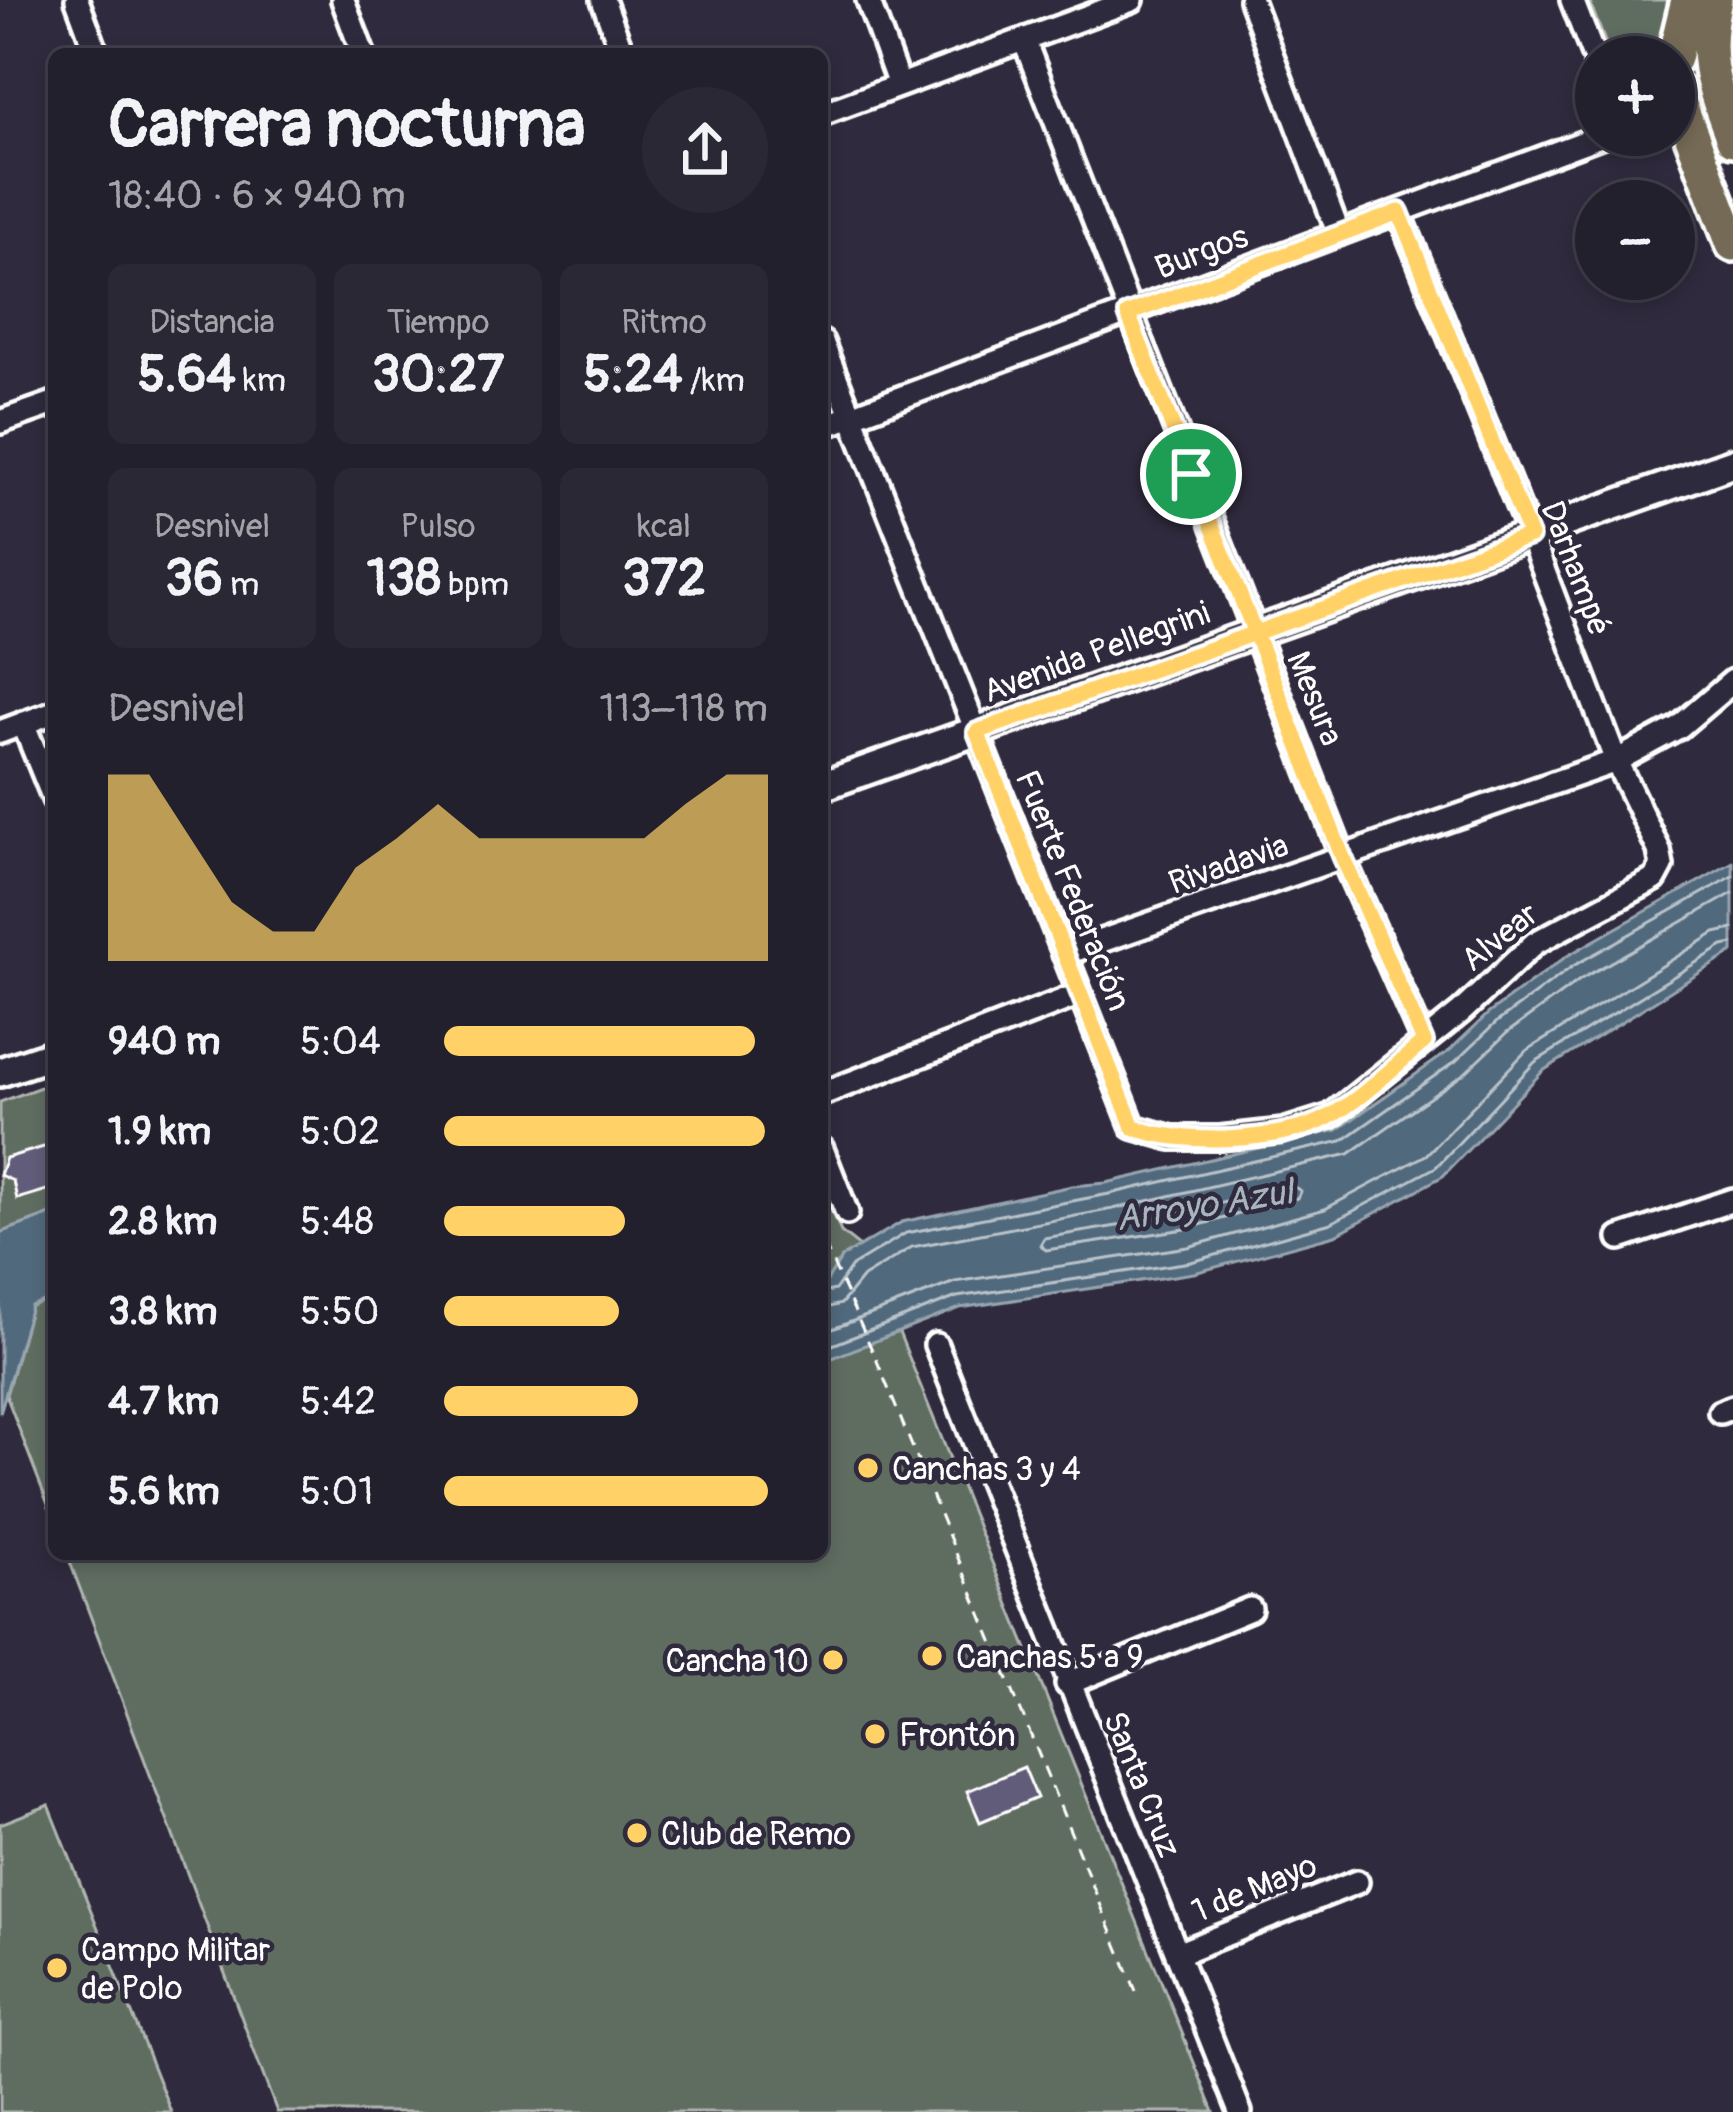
<!DOCTYPE html>
<html lang="es">
<meta charset="utf-8">
<style>
body{margin:0;font-family:Pangolin,sans-serif;background:#2b2836;color:#f1f3f6;height:100vh;display:flex;flex-direction:column;font-size:45px;white-space:nowrap}
*{box-sizing:border-box;margin:0}
p{font-size:39px;color:#a3a3aa}
.icon{flex:none;width:66px;height:66px;fill:none;stroke:currentColor;stroke-width:2;stroke-linecap:round;stroke-linejoin:round}
.map{position:relative;flex:1;overflow:hidden}
.drawer{position:absolute;left:48px;top:48px;width:780px;height:1512px;display:flex;flex-direction:column;background:#23202e;border-radius:18px;box-shadow:0 6px 18px #0003,0 0 0 3px #403e4a}
.drawer>*{flex:none}
.buttons{position:absolute;left:1575px;top:36px;display:grid;gap:24px}
.buttons a{display:grid;place-items:center;width:120px;height:120px;border-radius:50%;background:#23202e;box-shadow:0 6px 18px #0003,0 0 0 3px #403e4a;font-size:60px}
.pin{position:absolute;display:grid;place-items:center;width:102px;height:102px;color:#fff;margin:-51px;border:6px solid #fff;border-radius:50%;box-shadow:0 3px 12px #0007}
.round{display:grid;place-items:center;flex:none;width:126px;height:126px;border-radius:63px;background:#2b2836}
.summary{display:flex;align-items:center;justify-content:space-between;height:204px;padding:0 60px}
h1{font-size:66px;font-weight:700;line-height:90px}
.figures{display:grid;grid-template-columns:repeat(3,1fr);gap:18px;height:204px;padding:12px 60px}
.figures div{display:grid;align-content:center;border-radius:18px;background:#2b2836;text-align:center}
.figures b{font-size:51px;font-weight:700}
.figures small{font-size:33px;font-weight:400}
.figures p{font-size:33px}
.chart{height:336px;padding:24px 60px}
.chart p{display:flex;justify-content:space-between}
.chart svg{width:100%;height:216px;margin-top:12px;fill:#ffd166;opacity:.7}
ul{padding:0 60px;list-style:none;font-size:39px}
li{display:grid;grid-template-columns:192px 144px 1fr;align-items:center;height:90px}
li i{height:30px;border-radius:15px;background:#ffd166}
.map>svg:first-child{display:block}
</style>
<div class="map">
<svg width="1733" height="2112" viewBox="0 0 1733 2112">
<rect width="100%" height="100%" fill="#2f2a3d"/>
<filter id="ink" filterUnits="userSpaceOnUse"><feTurbulence type="fractalNoise" baseFrequency=".00833" numOctaves="2"/><feDisplacementMap in="SourceGraphic" scale="24" xChannelSelector="R" yChannelSelector="G"/><feConvolveMatrix kernelMatrix="1 2 1 2 8 2 1 2 1" color-interpolation-filters="sRGB"/></filter>
<g filter="url(#ink)">
<path fill="#5f6c61" stroke="#afb6b0" stroke-width="3" d="M1589 0H1683L1668 57H1611Z
M54 1082V1213L0 1233V1102Z
M822 1185 841 1232 860 1247 842 1257 822 1289Z
M54 1297V1520L6 1395 31 1306Z
M898 1330 1214 2112H277L67 1554H822V1362Z
M49 1805 171 2112H0V1824Z"/>
<path fill="#51697c" stroke="#97a5b0" stroke-width="3" d="M1733 862V952L1543 1071 1443 1176 1335 1235 1194 1273 960 1308 822 1362V1289L842 1257 902 1222 1072 1186 1106 1183 1337 1130 1449 1051 1489 1013 1567 956Z
M54 1213V1297L31 1306 0 1413V1233Z"/>
<g fill="none" stroke-linecap="round" stroke-linejoin="round">
<path stroke="#b9c3cb" stroke-width="3" d="M1294 1187 1301 1191 1297 1198 1185 1229 1046 1250 1040 1245 1044 1238 1117 1226Z
M822 1293 835 1290 852 1266 906 1233 1109 1194 1342 1141 1456 1061 1497 1022 1573 966 1733 876
M822 1309 841 1304 863 1277 912 1247 1113 1209 1349 1154 1465 1073 1507 1033 1581 979 1733 893
M822 1333 955 1282 1188 1247 1325 1209 1426 1155 1526 1051 1715 933 1733 929
M822 1349 957 1297 1191 1262 1331 1223 1436 1167 1535 1062 1723 946 1733 944"/>
</g>
<path fill="#615b79" stroke="#fff" stroke-width="3" d="M54 1144V1188L17 1199 13 1181 0 1175 6 1158Z
M1024 1767 1037 1798 980 1822 967 1791Z"/>
<g fill="none" stroke-linecap="round" stroke-linejoin="round">
<g stroke="#fff" stroke-width="30">
<path id="minor" d="M77 0 97 54
M343 0 363 54
M603 0 623 54
M868 0 899 85
M1251 0 1339 234
M1572 0 1596 62
M1024 40 1343 858 1424 1042
M822 114 1132 0
M822 342 1133 1127 1172 1138H1220L1283 1131 1331 1116 1461 1012 1535 943 1655 879 1662 866 1659 850 1616 761 1530 535 1399 212
M0 422 54 403
M822 427 1603 135
M23 723 54 799
M0 732 54 712
M1064 954 1616 761 1679 727 1733 681
M822 1094 1080 994
M822 1149 847 1213
M1620 1238 1733 1200
M936 1345 1240 2112
M1720 1412 1733 1407
M1067 1684 1250 1609
M1177 1954 1357 1882"/>
</g>
<g stroke="#fff" stroke-width="36">
<path id="secondary" d="M822 786 1733 463
M0 1072 54 1054"/>
</g>
<g stroke="#fff" stroke-width="42">
<path id="primary" d="M1715 0C1701 56 1713 86 1733 139
M1674 58 1688 0
M1674 89 1733 244"/>
</g>
<path stroke="#fff" stroke-width="3" stroke-dasharray="12 9" stroke-linecap="butt" d="M822 1247 826 1248 877 1361 1136 1991"/>
<use href="#minor" stroke="#2f2a3d" stroke-width="21"/>
<use href="#secondary" stroke="#2f2a3d" stroke-width="27"/>
<use href="#primary" stroke="#756a55" stroke-width="33"/>
</g>
</g>
<g fill="none" stroke-linecap="round" stroke-linejoin="round" filter="url(#ink)">
<g stroke="#fff" stroke-width="24">
<path id="route" d="M1191 474 1255 633 977 732 1133 1127C1178 1146 1284 1142 1327 1118 1362 1099 1393 1067 1424 1042L1343 858 1255 633 1530 536 1399 212 1128 314 1191 474"/>
</g>
<use href="#route" stroke="#ffd166" stroke-width="15"/>
</g>
<g fill="#ffd166" stroke="#2f2a3d" stroke-width="4.5">
<circle cx="868" cy="1468" r="12"/>
<circle cx="932" cy="1656" r="12"/>
<circle cx="833" cy="1660" r="12"/>
<circle cx="875" cy="1734" r="12"/>
<circle cx="637" cy="1833" r="12"/>
<circle cx="57" cy="1968" r="12"/>
</g>
<g text-anchor="middle" stroke-width="9" stroke-linejoin="round" paint-order="stroke">
<g font-size="33" fill="#fff" stroke="#2f2a3d">
<text transform="translate(1201 251) rotate(-21)" y="12">Burgos</text>
<text transform="translate(1577 568) rotate(69)" y="12">Darhampé</text>
<text transform="translate(1096 651) rotate(-20)" y="12">Avenida Pellegrini</text>
<text transform="translate(1316 698) rotate(68)" y="12">Mesura</text>
<text transform="translate(1228 863) rotate(-19)" y="12">Rivadavia</text>
<text transform="translate(1074 890) rotate(68)" y="12">Fuerte Federación</text>
<text transform="translate(1499 936) rotate(-39)" y="12">Alvear</text>
<text transform="translate(1143 1784) rotate(68)" y="12">Santa Cruz</text>
<text transform="translate(1254 1887) rotate(-22)" y="12">1 de Mayo</text>
</g>
<g font-size="33" fill="#fff" stroke="#2f2a3d" text-anchor="start">
<text x="892" y="1480">Canchas 3 y 4</text>
<text x="956" y="1668">Canchas 5 a 9</text>
<text x="809" y="1672" text-anchor="end">Cancha 10</text>
<text x="899" y="1746">Frontón</text>
<text x="661" y="1845">Club de Remo</text>
<text x="81" y="1961">Campo Militar<tspan x="81" dy="38">de Polo</tspan></text>
</g>
<g font-size="36" font-style="italic" fill="#a8b4be" stroke="#2f2a3d">
<text transform="translate(1204 1204) rotate(-9)" y="13">Arroyo Azul</text>
</g>
</g>
</svg>
<div class="buttons">
<a>+</a>
<a>−</a>
</div>
<div class="pin" style="left:1191px;top:474px;background:#1e9e55"><svg class="icon" aria-label="arrive" viewBox="0 0 24 24"><path d="M6 21V4h12l-3 4 3 4H6"/></svg></div>
<section class="drawer">
<div class="summary"><div><h1>Carrera nocturna</h1><p>18:40 · 6 × 940 m</p></div><a class="round"><svg class="icon" aria-label="share" viewBox="0 0 24 24"><path d="M12 15V3M7 8l5-5 5 5M5 13v7h14v-7"/></svg></a></div>
<div class="figures">
<div><p>Distancia</p><b>5.64<small> km</small></b></div>
<div><p>Tiempo</p><b>30:27</b></div>
<div><p>Ritmo</p><b>5:24<small> /km</small></b></div>
</div>
<div class="figures">
<div><p>Desnivel</p><b>36<small> m</small></b></div>
<div><p>Pulso</p><b>138<small> bpm</small></b></div>
<div><p>kcal</p><b>372</b></div>
</div>
<div class="chart"><p><span>Desnivel</span>113–118 m</p>
<svg viewBox="0 0 160 44" preserveAspectRatio="none"><path d="M0 44V6L10 6L20 19L30 32L40 38L50 38L60 25L70 19L80 12L90 19L100 19L110 19L120 19L130 19L140 12L150 6L160 6V44z"/></svg>
</div>
<ul>
<li><b>940 m</b>5:04<i style="width:96%"></i></li>
<li><b>1.9 km</b>5:02<i style="width:99%"></i></li>
<li><b>2.8 km</b>5:48<i style="width:56%"></i></li>
<li><b>3.8 km</b>5:50<i style="width:54%"></i></li>
<li><b>4.7 km</b>5:42<i style="width:60%"></i></li>
<li><b>5.6 km</b>5:01<i style="width:100%"></i></li>
</ul>
</section>
</div>
